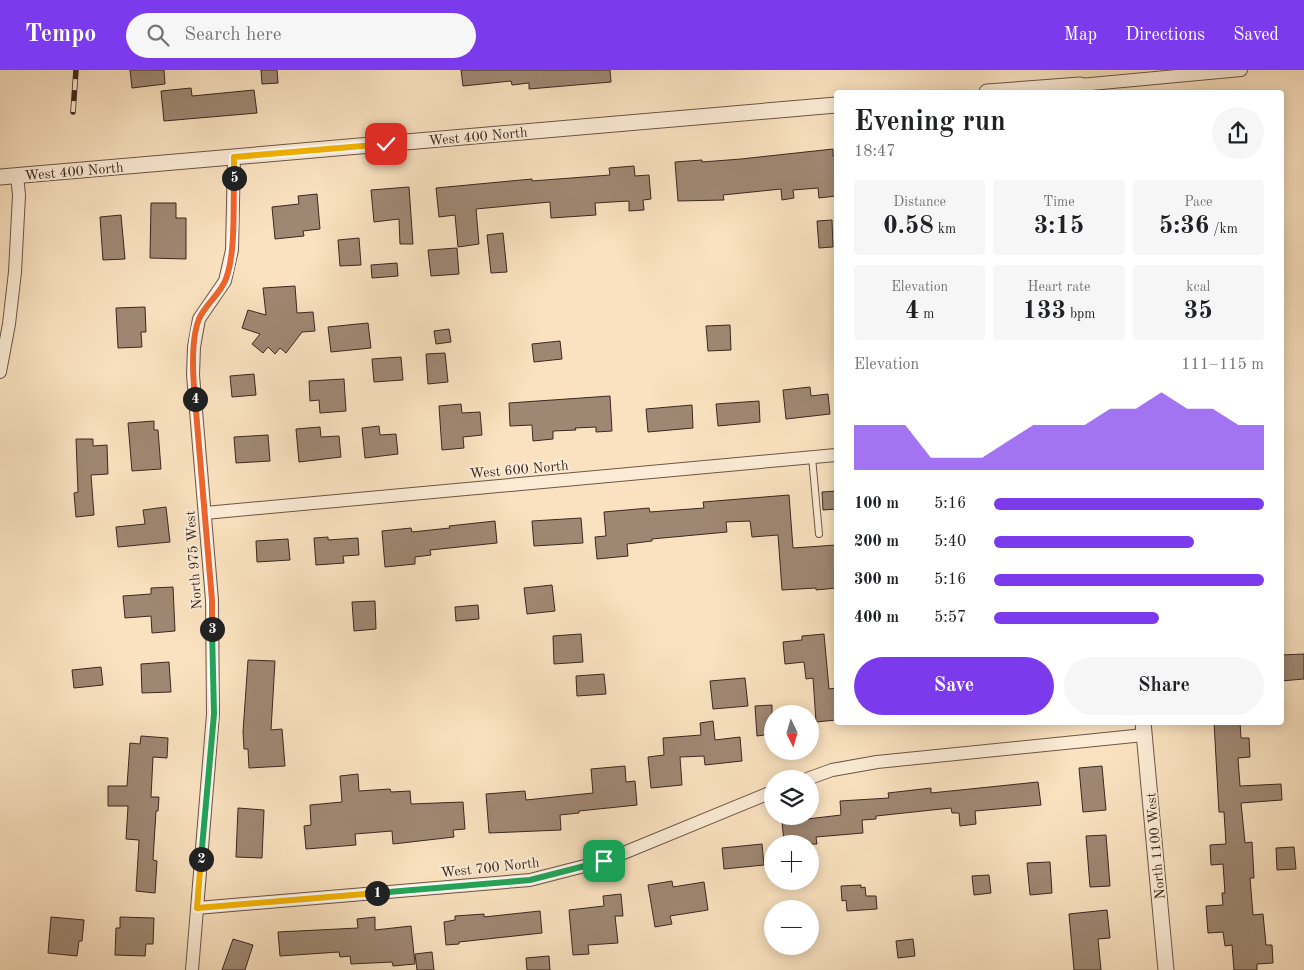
<!DOCTYPE html>
<meta charset="utf-8">
<style>
body{margin:0;font-family:"Old Standard TT",serif;background:#f6f6f6;color:#202124;height:100vh;display:flex;flex-direction:column;font-size:19px;white-space:nowrap}
*{box-sizing:border-box;margin:0}
p{font-size:16px;color:#757577}
.icon{flex:none;width:28px;height:28px;fill:none;stroke:currentColor;stroke-width:2;stroke-linecap:round;stroke-linejoin:round}
.map{position:relative;flex:1;overflow:hidden}
.side{position:absolute;left:834px;top:20px;width:450px;height:635px;display:flex;flex-direction:column;background:#fff;border-radius:5px;box-shadow:0 2px 12px #0003}
.side>*{flex:none}
.needle{width:32px;rotate:175deg}
.controls{position:absolute;left:764px;top:635px;display:grid;gap:10px}
.controls a{display:grid;place-items:center;width:55px;height:55px;border-radius:50%;background:#fff;box-shadow:0 2px 12px #0003;font-size:25px}
.pin{position:absolute;display:grid;place-items:center;width:42px;height:42px;color:#fff;margin:-21px;border-radius:10px;box-shadow:0 2px 8px #0006}
.km{position:absolute;width:25px;height:25px;margin:-12px;border-radius:50%;background:#222;color:#fff;font-size:14px;line-height:25px;text-align:center}
.round{display:grid;place-items:center;flex:none;width:52px;height:52px;border-radius:26px;background:#f6f6f6}
.headline{display:flex;align-items:center;justify-content:space-between;height:85px;padding:0 20px}
h1{font-size:28px;font-weight:600;line-height:38px}
.figures{display:grid;grid-template-columns:repeat(3,1fr);gap:8px;height:85px;padding:5px 20px}
.figures div{display:grid;align-content:center;border-radius:5px;background:#f6f6f6;text-align:center}
.figures b{font-size:25px;font-weight:600}
.figures small{font-size:14px;font-weight:400}
.figures p{font-size:14px}
.chart{height:140px;padding:10px 20px}
.chart p{display:flex;justify-content:space-between}
.chart svg{width:100%;height:90px;margin-top:5px;fill:#7c3aed;opacity:.7}
.action{display:flex;gap:10px;margin-top:auto;padding:10px 20px}
.action a{flex:1;height:58px;border-radius:30px;background:#7c3aed;color:#fff;font-size:20px;font-weight:600;line-height:58px;text-align:center}
.action a+a{background:#f6f6f6;color:#202124}
ul{padding:0 20px;list-style:none;font-size:16px}
li{display:grid;grid-template-columns:80px 60px 1fr;align-items:center;height:38px}
li i{height:12px;border-radius:6px;background:#7c3aed}
header{display:flex;align-items:center;gap:30px;box-sizing:border-box;height:70px;padding:0 25px;background:#7c3aed;color:#fff}
header strong{font-size:24px}
nav{display:flex;gap:28px;margin-inline-start:auto;font-size:18px}
.search{width:350px;height:45px;background:#f6f6f6;display:flex;align-items:center;gap:12px;box-sizing:border-box;padding:0 18px;border-radius:28px;color:#757577;font-size:19px}
.map>svg:first-child{display:block}
</style>
<header>
<strong>Tempo</strong>
<div class="search"><svg class="icon" aria-label="search" viewBox="0 0 24 24"><circle cx="10" cy="10" r="6"/><path d="M15 15l6 6"/></svg>Search here</div>
<nav><a>Map</a><a>Directions</a><a>Saved</a></nav>
</header>
<div class="map">
<svg width="1304" height="900" viewBox="0 0 1304 900">
<rect width="100%" height="100%" fill="#fae2c0"/>
<filter id="stains"><feTurbulence type="fractalNoise" baseFrequency=".004" numOctaves="4"/><feColorMatrix values="0 0 0 0 .2 0 0 0 0 .09 0 0 0 0 .02 0 0 0 .5 -.17"/></filter>
<radialGradient id="worn" r=".72"><stop offset=".6" stop-color="#630" stop-opacity="0"/><stop offset="1" stop-color="#630" stop-opacity=".3"/></radialGradient>
<path fill="#9f8873" stroke="#3c271f" d="M130 0H164L165 14 132 18Z
M261 0H277L278 13 262 14Z
M461 0H610L611 12 529 19V13L512 15 511 11 463 16Z
M191 18 192 26 254 20 257 43 164 51 161 21Z
M833 79V86L836 85V126L819 128 818 118 793 120 794 128 782 130 781 119 723 125 724 130 678 131 675 92 702 90V92L741 89Z
M634 96 635 106 649 105 651 129 643 130 644 140 629 141V131L595 133 596 145 551 148 550 132 476 139 479 174 458 177 455 145 439 147 436 118 532 109V111L610 105 609 98Z
M409 117 413 174H400L399 149 374 152 371 120Z
M317 124 320 159 303 161 304 166 275 169 272 137 299 134 298 126Z
M151 133H176V148H186V189L150 188Z
M121 145 125 189 103 190 100 147Z
M832 150 833 177 819 178 817 151Z
M503 163 507 202 491 203 487 165Z
M359 168 361 195 340 196 338 170Z
M457 178 459 204 431 206 428 180Z
M397 193 398 206 372 208 371 195Z
M295 216 297 243 313 242 315 261 302 262 286 283 280 278 275 284 268 277 263 283 252 274 260 264 242 258 248 240 266 245 263 218Z
M145 237 146 262H141L142 277 118 278 116 238Z
M368 253 371 278 331 282 328 257Z
M730 255 731 280 708 281 706 256Z
M449 259 451 272 436 274 434 261Z
M560 271 562 289 534 292 532 274Z
M445 283 448 312 428 314 426 284Z
M401 287 403 310 374 312 372 289Z
M254 304 256 325 232 327 230 306Z
M344 309 346 341 320 343 319 330 310 331 309 311Z
M810 317 811 326 828 324 830 344 786 349 783 320Z
M610 326 612 361 596 362V357L575 358 576 360 553 361V369L533 371 532 355 510 356 509 333Z
M759 331 760 352 718 356 716 334Z
M461 334 462 343 480 342 482 365 463 367 464 378 442 380 439 336Z
M692 335 693 358 648 362 646 339Z
M154 351V360H158L161 399 132 401 128 353Z
M379 356 380 365 396 364 398 384 365 388 362 358Z
M320 357 321 367 339 366 341 387 299 392 296 359Z
M268 365 270 391 236 393 234 367Z
M76 369H93V376L107 375 108 404 91 405 94 445 76 447 74 423 78 422Z
M836 421V439L823 440 822 422Z
M789 425 793 478 836 475V518L816 520V518L782 520 778 465 752 467 750 451 726 452 727 462 652 469V471L627 474 628 486 597 489 595 467 606 466 604 442 649 438 650 442 704 438 703 432Z
M166 437 170 472 118 477 116 457 145 454 143 440Z
M581 448 583 473 534 476 532 451Z
M495 451 497 473 430 480 431 485 415 487V494L385 497 382 461 411 458 412 462 450 458 449 456Z
M328 467V470L358 468 359 485 343 486 344 493 316 495 314 468Z
M288 469 290 490 257 492 256 471Z
M552 515 555 541 527 544 524 518Z
M173 517 175 561 152 563 151 546 125 548 123 526 151 524V518Z
M375 531 376 559 354 561 352 532Z
M478 535 479 549 456 551 455 537Z
M581 564 583 592 554 594 553 566Z
M824 564 829 619 836 618V650L816 652 813 608 806 609 804 592 785 594 783 572 802 570V566Z
M1304 584V609L1281 611V585Z
M248 590 275 591 271 660 282 659 285 696 249 698 248 679H244L243 662Z
M169 592 171 622 142 623 141 594Z
M101 597 103 615 74 618 72 600Z
M604 604 606 624 577 626 576 606Z
M745 608 748 636 713 639 710 611Z
M772 635V664L757 666 755 636Z
M713 651 715 670 740 667 742 691 705 695 704 686 680 687 682 715 651 718 648 687 664 685 663 668 701 665 700 653Z
M1214 652H1240L1241 668H1249L1250 687 1238 688 1240 716 1281 714 1282 730 1241 733 1245 773 1252 772 1254 808H1250L1253 845 1263 844 1266 875H1272L1273 893 1257 894V900H1234L1232 875 1225 876 1223 862 1208 863 1206 836 1223 835 1222 823H1225L1223 794 1211 795 1210 775 1226 774 1224 742H1219Z
M141 666 168 668 167 688 153 687 151 727H159L158 741H156L153 790 157 791 155 823 136 821 139 770 126 769 128 736H108V716H127L130 673 140 674Z
M625 696 626 712 635 711 637 735 579 741V743L560 745 561 760 489 763 486 724 525 721 526 730 593 723 591 699Z
M1102 696 1106 740 1083 742 1079 698Z
M358 704 359 721 390 719 391 722 410 721 411 734 463 732 465 759 453 760 454 767 393 774 392 761 355 764 356 775 306 779 304 756 311 755 310 735 342 732 340 706Z
M1038 712 1041 735 975 741 976 754 960 756 959 743H952L951 738 876 746V749L862 750 863 763 816 767 817 774H791V771L784 772 782 752 841 745 840 731 889 728 888 723 931 718V723Z
M238 738 264 740 262 788 236 787Z
M1106 765 1110 816 1090 817 1086 766Z
M762 774 764 795 724 799 722 778Z
M1294 777 1296 799 1277 800 1276 778Z
M1050 792 1052 823 1030 825 1027 793Z
M989 805 991 823 974 825 972 806Z
M672 811 673 817 704 812 708 840 670 846 672 854 655 857 648 815Z
M861 815V818L865 817 866 826H876L877 839 847 841 846 830 842 831 841 816Z
M621 824 623 846H615L618 873 588 875 589 884 573 885 569 840 604 836 603 826Z
M1107 840 1110 868 1098 869 1101 900H1074L1069 844Z
M540 841 542 863 459 872V874L446 875 444 852 455 850V846L484 844V847Z
M51 847 84 850 82 871H79L77 886 48 883Z
M120 847 154 848 153 874H146L145 886 115 885 116 858H120Z
M375 847V860L411 856 415 894 393 896 392 892 351 894 350 886 340 887 339 882 280 886 278 862 358 858 357 849Z
M233 869 253 875 245 900H222Z
M913 869 915 886 898 888 896 871Z
M432 882 434 900H417L415 884Z
M549 886 550 900H527L526 888Z"/>
<g fill="none" stroke-linecap="round" stroke-linejoin="round">
<g stroke="#6c5647" stroke-width="8">
<path id="service" d="M812 387 819 464"/>
</g>
<g stroke="#6c5647" stroke-width="14">
<path id="minor" d="M1080 15 1241 0
M0 302 9 254 15 202 19 125 17 106
M205 443 836 385
M807 709 832 700 877 692 1144 665
M197 838 530 810 604 791 772 722
M192 900 213 644 212 530 193 305 194 277 199 249 225 211 232 180 234 87"/>
</g>
<g stroke="#6c5647" stroke-width="17">
<path id="tertiary" d="M987 22 1080 15
M0 107 836 35
M1143 652 1166 900"/>
</g>
<use href="#service" stroke="#fcecd6" stroke-width="6"/>
<use href="#minor" stroke="#fcecd6" stroke-width="12"/>
<use href="#tertiary" stroke="#fcecd6" stroke-width="15"/>
<g stroke="#3c271f" stroke-width="5.5">
<path id="rail" d="M73 42 76 0"/>
</g>
<use href="#rail" stroke="#fcecd6" stroke-width="4" stroke-dasharray="11" stroke-linecap="butt"/>
</g>
<g fill="none" stroke-linecap="round" stroke-linejoin="round">
<g stroke="#fff" stroke-width="10">
<path id="split-1" d="M377 823 530 810 604 791"/>
</g>
<g stroke="#fff" stroke-width="10">
<path id="split-2" d="M201 789 197 838 377 823"/>
</g>
<g stroke="#fff" stroke-width="10">
<path id="split-3" d="M201 789 214 644 212 559"/>
</g>
<g stroke="#fff" stroke-width="10">
<path id="split-4" d="M195 329 212 530V559"/>
</g>
<g stroke="#fff" stroke-width="10">
<path id="split-5" d="M195 329C193 308 191 269 199 249 205 235 219 225 225 211 236 186 233 137 234 108"/>
</g>
<g stroke="#fff" stroke-width="10">
<path id="split-6" d="M234 108V87L386 74"/>
</g>
<use href="#split-1" stroke="#22a559" stroke-width="6"/>
<use href="#split-2" stroke="#f5b400" stroke-width="6"/>
<use href="#split-3" stroke="#22a559" stroke-width="6"/>
<use href="#split-4" stroke="#f0652b" stroke-width="6"/>
<use href="#split-5" stroke="#f0652b" stroke-width="6"/>
<use href="#split-6" stroke="#f5b400" stroke-width="6"/>
</g>
<g text-anchor="middle" stroke-width="4" stroke-linejoin="round" paint-order="stroke">
<g font-size="14" fill="#3c271f" stroke="#fcecd6">
<text transform="translate(478 66) rotate(-5)" y="5">West 400 North</text>
<text transform="translate(74 101) rotate(-5)" y="5">West 400 North</text>
<text transform="translate(519 399) rotate(-5)" y="5">West 600 North</text>
<text transform="translate(193 490) rotate(-94)" y="5">North 975 West</text>
<text transform="translate(1155 776) rotate(-95)" y="5">North 1100 West</text>
<text transform="translate(490 797) rotate(-6)" y="5">West 700 North</text>
</g>
</g>
<rect width="100%" height="100%" filter="url(#stains)"/>
<rect width="100%" height="100%" fill="url(#worn)"/>
</svg>
<div class="controls">
<a><svg class="needle" viewBox="-14 -14 28 28"><path d="M0-13l5 13h-10z" fill="#e53935"/><path d="M0 13l5-13h-10z" fill="#757577"/></svg></a>
<a><svg class="icon" aria-label="layers" viewBox="0 0 24 24"><path d="M12 4l9 5-9 5-9-5zM3 14l9 5 9-5"/></svg></a>
<a>+</a>
<a>−</a>
</div>
<div class="pin" style="left:604px;top:791px;background:#1e9e55"><svg class="icon" aria-label="arrive" viewBox="0 0 24 24"><path d="M6 21V4h12l-3 4 3 4H6"/></svg></div>
<div class="pin" style="left:386px;top:74px;background:#d93025"><svg class="icon" aria-label="check" viewBox="0 0 24 24"><path d="M5 12l5 5 9-10"/></svg></div>
<b class="km" style="left:377px;top:823px">1</b>
<b class="km" style="left:201px;top:789px">2</b>
<b class="km" style="left:212px;top:559px">3</b>
<b class="km" style="left:195px;top:329px">4</b>
<b class="km" style="left:234px;top:108px">5</b>
<section class="side">
<div class="headline"><div><h1>Evening run</h1><p>18:47</p></div><a class="round"><svg class="icon" aria-label="share" viewBox="0 0 24 24"><path d="M12 15V3M7 8l5-5 5 5M5 13v7h14v-7"/></svg></a></div>
<div class="figures">
<div><p>Distance</p><b>0.58<small> km</small></b></div>
<div><p>Time</p><b>3:15</b></div>
<div><p>Pace</p><b>5:36<small> /km</small></b></div>
</div>
<div class="figures">
<div><p>Elevation</p><b>4<small> m</small></b></div>
<div><p>Heart rate</p><b>133<small> bpm</small></b></div>
<div><p>kcal</p><b>35</b></div>
</div>
<div class="chart"><p><span>Elevation</span>111–115 m</p>
<svg viewBox="0 0 160 44" preserveAspectRatio="none"><path d="M0 44V22L10 22L20 22L30 38L40 38L50 38L60 30L70 22L80 22L90 22L100 14L110 14L120 6L130 14L140 14L150 22L160 22V44z"/></svg>
</div>
<ul>
<li><b>100 m</b>5:16<i style="width:100%"></i></li>
<li><b>200 m</b>5:40<i style="width:74%"></i></li>
<li><b>300 m</b>5:16<i style="width:100%"></i></li>
<li><b>400 m</b>5:57<i style="width:61%"></i></li>
</ul>
<div class="action"><a>Save</a><a>Share</a></div>
</section>
</div>
